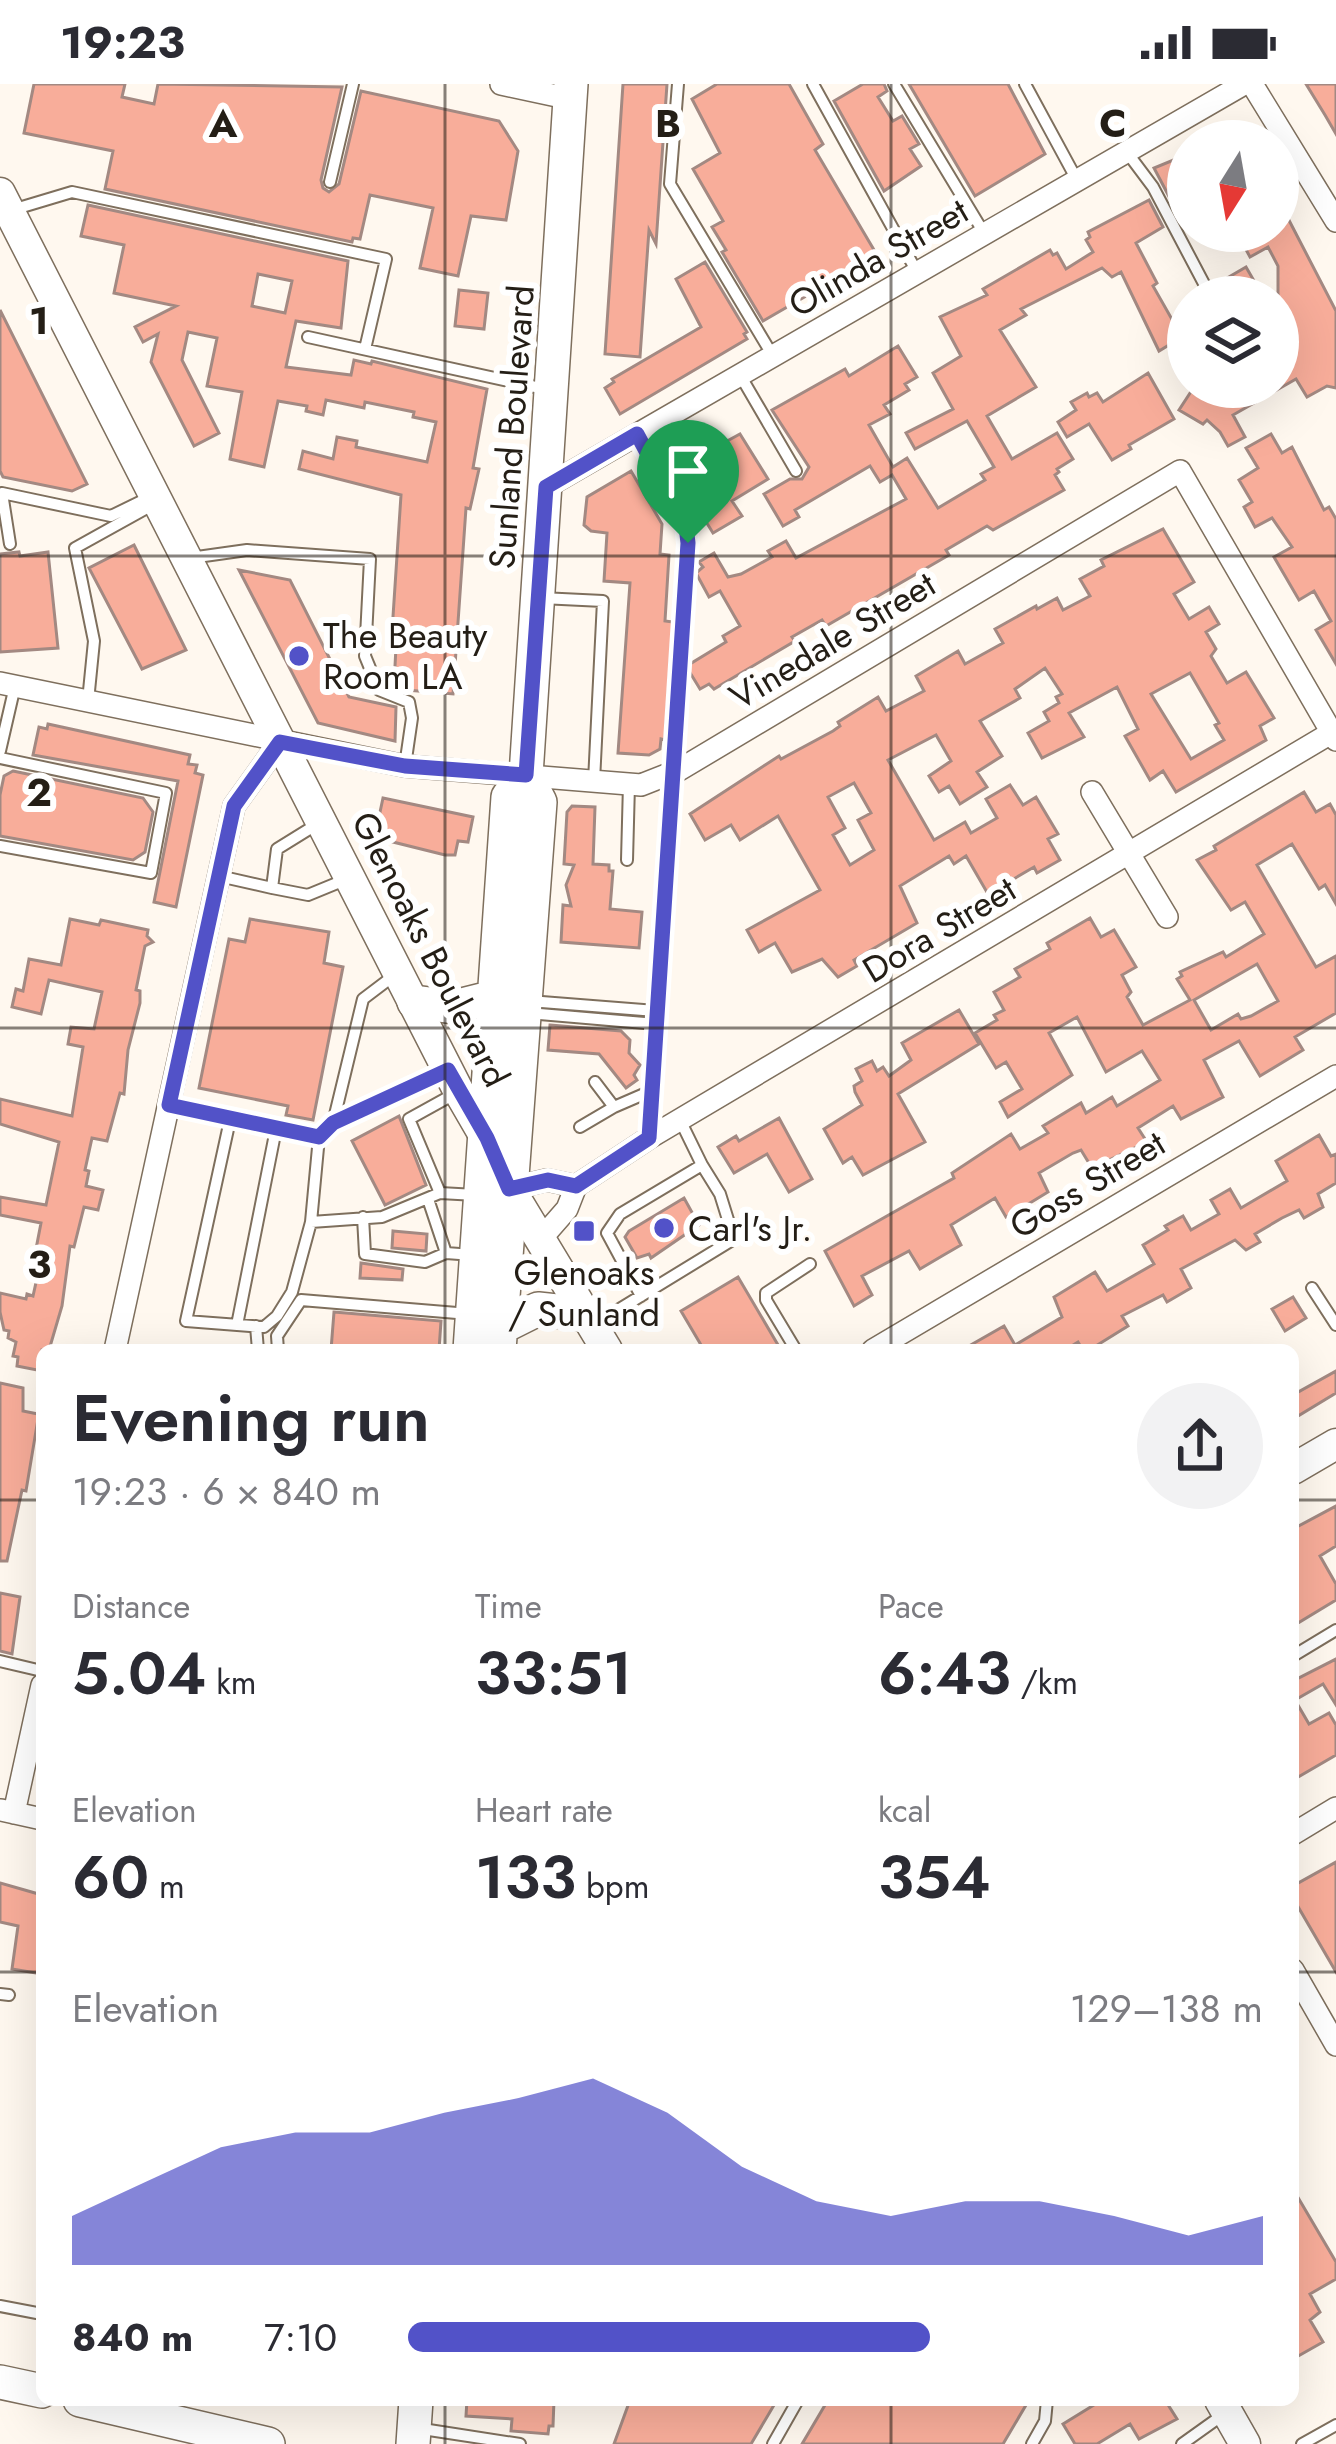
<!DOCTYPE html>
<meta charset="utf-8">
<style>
body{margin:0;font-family:Jost,sans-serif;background:#f2f2f3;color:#2b2b33;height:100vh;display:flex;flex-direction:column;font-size:45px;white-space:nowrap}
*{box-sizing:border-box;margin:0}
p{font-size:39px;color:#7c7c81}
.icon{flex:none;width:66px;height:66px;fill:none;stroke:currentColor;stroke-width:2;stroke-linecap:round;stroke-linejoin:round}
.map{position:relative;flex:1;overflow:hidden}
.side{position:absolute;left:36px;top:1260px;width:1263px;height:1062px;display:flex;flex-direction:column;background:#fff;border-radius:18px;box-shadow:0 12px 48px #0002}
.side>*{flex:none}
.needle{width:78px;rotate:191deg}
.tools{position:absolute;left:1167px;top:36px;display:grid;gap:24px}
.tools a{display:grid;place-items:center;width:132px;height:132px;border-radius:50%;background:#fff;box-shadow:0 12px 48px #0002;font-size:60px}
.pin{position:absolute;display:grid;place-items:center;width:102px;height:102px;color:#fff;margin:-123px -51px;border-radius:50% 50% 50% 0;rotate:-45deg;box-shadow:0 0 12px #0007}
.pin .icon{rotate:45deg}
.round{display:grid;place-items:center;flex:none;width:126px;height:126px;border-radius:63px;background:#f2f2f3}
.summary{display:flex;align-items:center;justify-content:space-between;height:204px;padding:0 36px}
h1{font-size:66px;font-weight:600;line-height:90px}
.stats{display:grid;grid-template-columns:repeat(3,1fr);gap:18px;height:204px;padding:12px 36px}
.stats div{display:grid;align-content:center}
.stats b{font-size:60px;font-weight:600}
.stats small{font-size:33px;font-weight:400}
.stats p{font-size:33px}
.chart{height:336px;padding:24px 36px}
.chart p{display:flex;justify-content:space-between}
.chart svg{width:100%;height:216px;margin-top:12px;fill:#5252c8;opacity:.7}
ul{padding:0 36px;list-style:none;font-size:39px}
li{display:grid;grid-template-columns:192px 144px 1fr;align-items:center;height:90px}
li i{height:30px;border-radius:15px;background:#5252c8}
.status{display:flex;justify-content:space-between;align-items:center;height:84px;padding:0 60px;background:#fff;direction:ltr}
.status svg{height:33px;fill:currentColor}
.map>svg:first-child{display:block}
</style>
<div class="status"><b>19:23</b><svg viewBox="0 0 49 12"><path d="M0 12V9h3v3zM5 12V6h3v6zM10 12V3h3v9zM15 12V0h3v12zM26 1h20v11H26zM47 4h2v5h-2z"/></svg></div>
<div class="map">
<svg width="1336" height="2360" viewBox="0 0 1336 2360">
<rect width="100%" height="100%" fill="#fff8ef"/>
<path fill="#f8ad9a" stroke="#a38982" stroke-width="3" fill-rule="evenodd" d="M34 0H125L122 13 154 20 158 0 342 3 321 96 323 104 329 108 339 100 361 7 499 37 518 67 506 136 471 132 458 192 420 184 433 124 370 111 360 155 353 154 352 158 105 105 113 67 24 49Z
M623 0H667L656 160 649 146 640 273 605 270Z
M717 0H789L823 60 815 66 877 171 763 237 722 168 726 166 712 143 723 137 693 85 720 69 692 15Z
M863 0H884L887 7 878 13 893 37 902 32 919 60 910 65 921 82 884 107 834 17Z
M909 0H1008L1045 70 975 112Z
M1306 0H1336V50L1325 31Z
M1188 70V115L1174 122 1154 84Z
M1278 115 1336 227V304L1327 302 1307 313 1296 295 1233 331 1245 353 1228 362 1220 348 1207 336 1203 340 1179 326 1194 303H1278V182L1268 163 1250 173 1236 147H1278Z
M1149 116 1163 143 1136 159 1157 199 1153 202 1182 253 1159 267 1121 188 1112 193 1102 184 1021 225 1026 231 1000 246 1036 303 987 332 1012 375 1057 349 1073 375 1057 385 1059 388 1055 391 1064 406 993 446 987 442 946 466 949 471 826 542 822 536 792 553 795 557 714 605 709 600 700 605 689 587 690 580 726 558 723 552 740 542 720 507 709 513 696 489 703 483 699 478 714 469 728 493 741 490 772 473 768 467 786 457 796 474 906 415 892 391 880 398 870 382 795 426 799 433 783 442 764 410 790 395H802L809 383 772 326 845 285 849 292 898 262 917 293 905 300 909 306 884 321 890 330 869 341 893 383 907 374 938 424 985 396 981 390 994 383 967 337 915 365 906 349 953 325 933 289 961 272 940 233 987 211 983 205 1050 166 1053 171 1057 169 1066 185 1093 168 1086 156 1090 153 1088 148Z
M88 121 348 177 341 244 296 237 286 283 351 291 354 276 371 280 372 277 487 305 473 384 479 385 470 425 466 424 453 610 406 606 394 601 396 563H391L401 411 299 385 303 367 333 375 337 353 357 357 356 363 427 378 436 338 413 333 414 328 365 318 364 324 326 316 323 331 306 327 307 322 278 317 264 383 230 375 242 308 207 302 217 254 188 248 182 276 219 349 194 362 151 278 158 250 143 258 135 243 176 222 114 209 124 161 81 152ZM258 190 292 197 285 229 252 222Z
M705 178 747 248 744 250 747 255 620 330 605 304 614 298 612 295 701 243 676 195Z
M1246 183 1257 202 1232 213 1222 197Z
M459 206 488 209 484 245 455 242Z
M0 226 87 400 72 407 3 393 0 387Z
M1148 289 1174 335 1129 361 1131 365 1112 376 1089 340 1067 353 1058 338 1076 326 1071 318 1087 309 1089 313 1097 309 1103 318Z
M740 350 768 395 732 417 742 432 713 449 674 386Z
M1271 350 1282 369 1292 363 1324 426 1329 423 1336 435V580L1316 546 1331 537 1314 507 1299 516 1274 473 1292 463 1272 434 1255 443 1244 423 1252 418 1239 396 1258 384 1246 364Z
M631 387 662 440 660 470 669 471 665 537 673 538 665 656 661 655 660 665 649 671 618 669 630 499 604 497 607 449 591 447 584 441 587 413Z
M1163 445 1194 498 1174 510 1189 535 1209 523 1219 540 1206 548 1216 565 1211 572 1227 599 1246 588 1274 634 1260 642 1266 656 1176 708 1163 687 1150 696 1125 652 1138 645 1117 603 1069 629 1084 653 1042 674 1028 649 1049 637 1044 628 1059 619 1056 613 1062 610 1045 584 1015 605 1020 614 980 637 1002 672 977 688 987 703 960 720 949 702 939 708 929 692 951 677 936 651 888 676 934 756 965 738 971 749 997 734 986 715 1010 701 1023 721 1036 713 1058 750 1048 755 1060 776 1037 789 1034 783 988 810 966 772 954 780 949 772 900 802 917 839 854 876 857 882 838 893 822 875 792 888 775 859 759 868 747 846 820 806 778 732 740 756 731 741 705 756 690 730 779 672 781 675 833 647 840 642 838 638 878 613 886 627 924 607 916 592 958 567 965 580 1003 559 995 545 1036 522 1037 525 1057 514 1063 526 1090 512 1080 495 1104 482 1101 476ZM1190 589 1219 639 1215 641 1224 656 1191 675 1151 610ZM854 699 871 729 858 736 874 766 850 781 833 751 845 744 828 713Z
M134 461 186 566 142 585 89 484Z
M19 468 20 472 48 468 58 564 0 568V470Z
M239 486 290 496 349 613 396 623 395 657 318 639Z
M48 640 190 671 188 680 197 681 195 689 203 691 176 823 154 818 178 697 33 671 39 643 47 645Z
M13 687 143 714 153 728 145 768 133 776 0 752V711L4 692Z
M1304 708 1316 728 1330 720 1336 731V820L1325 801 1319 805 1292 760 1257 781 1316 883 1336 872V929L1295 953 1303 966 1260 992 1239 957 1204 976 1223 1013 1181 1035 1173 1022 1138 1044 1147 1058 1092 1084 1081 1066 1073 1069 1039 1089 1048 1108 1015 1128 1006 1133 995 1114 951 1141 961 1161 942 1172 920 1185 909 1167 862 1192 872 1211 854 1222 825 1167 954 1094 952 1089 1011 1050 1020 1065 1048 1049 1043 1042 1081 1019 1086 1029 1112 1013 1117 1022 1160 996 1142 967 1106 988 1077 933 1049 949 1072 991 1008 1033 1000 1018 1022 1005 1006 978 996 984 975 949 997 936 994 931 1004 926 994 908 1020 893 1015 885 1050 865 1047 859 1090 834 1101 853 1114 846 1136 883 1122 891 1131 908 1127 913 1143 941 1190 916 1177 895 1182 892 1180 888 1223 868 1226 873 1264 850 1245 818 1231 826 1197 776 1216 766 1214 762ZM1257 880 1278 917 1251 932 1241 935 1238 930 1211 946 1194 916Z
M383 714 473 733 468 758 458 757 455 771H445L385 756 386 749 376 747Z
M572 722 595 723 593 780 609 781V787H613L610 825 642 828 639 864 561 858 563 821 571 822 566 801 574 781 564 780 567 728Z
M70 835 99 841 101 836 148 846 147 852 153 858 145 862 136 906 140 907V919L128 966 124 1010 120 1009 107 1057 92 1054 85 1086 89 1087 86 1102 103 1106 98 1126 84 1123 74 1163 70 1162 62 1222 49 1266H42V1287L17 1282 18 1273 13 1272 16 1258 8 1254 9 1247 4 1246 0 1228V1209L26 1215 27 1210 33 1212 43 1167 36 1165 41 1139 0 1131V1113L46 1121 59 1058 0 1040V1015L72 1032 83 963 68 960 71 943 94 945 102 908 49 896 41 930 12 923 16 905 23 907 29 875 61 881Z
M250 835 329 848 324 879 343 883 313 1036 286 1031 288 1022 199 1004 229 855 245 858Z
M959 926 979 960 898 1010 925 1058 863 1091 852 1073 843 1079 824 1045 862 1021 855 1008 854 1002 862 997 856 985 872 977 877 987 883 983 889 992 911 976 902 959Z
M550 941 621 947 630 956 629 969 640 981 634 991 637 996 626 1004 599 970 548 966Z
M399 1032 426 1101 385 1121 352 1057Z
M779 1034 812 1095 789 1108 767 1070 734 1089 718 1063 736 1052 739 1057Z
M1319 1051 1331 1072 1336 1070V1099L1318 1110 1323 1123 1304 1134 1299 1126 1282 1134 1255 1150 1260 1158 1246 1166 1235 1156 1181 1185 1191 1204 1167 1218 1163 1211 1122 1232 1128 1242 1099 1260 1089 1266H1083L1078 1258 1065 1266H962L1004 1242 1015 1261 1062 1233 1054 1213 1095 1188 1107 1207 1154 1180 1143 1161 1168 1146 1165 1142 1183 1132 1191 1146 1219 1130 1211 1116 1230 1105 1241 1124 1287 1097 1276 1077Z
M684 1114 699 1141 651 1174 649 1170 637 1174 625 1153 629 1147Z
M393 1147 427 1150 426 1167 392 1164Z
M361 1179 403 1185 402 1196 360 1194Z
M738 1193 781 1266H704L681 1227Z
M1293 1213 1306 1234 1285 1247 1272 1225Z
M334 1228 441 1237 439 1266H331Z
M1336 1287V1309L1293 1335V1311Z
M0 1299 23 1304V1327L38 1330V1335L26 1407 22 1406 7 1477H0Z
M1336 1422V1462L1320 1472 1336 1500V1516L1293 1542V1445Z
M0 1509 20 1513 12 1570 0 1567Z
M1336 1575V1621L1323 1600 1295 1616 1309 1640 1329 1629 1336 1641V1671L1293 1696V1597Z
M1336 1778V1888L1293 1814V1802Z
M0 1799 42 1811V1890L12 1885 18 1842 0 1838Z
M1293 2105 1336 2178V2195L1310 2210 1320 2228 1310 2236 1323 2258 1293 2275Z
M467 2316H554L553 2342H549L548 2350 511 2347 512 2335 466 2332Z
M630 2316H777L751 2360H614Z
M828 2316H1029L1003 2360H802Z
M1102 2316H1165L1177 2335 1139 2355 1130 2340 1097 2360H1075L1063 2340Z"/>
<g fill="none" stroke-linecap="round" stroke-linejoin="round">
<g stroke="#7e6f5d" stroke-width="14">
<path id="service" d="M678 0 670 100 773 272
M813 0 917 188
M894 0 984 149
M1025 0 1077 96
M1126 67 1153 103 1211 213
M330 98 353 0
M12 126 72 108 386 175 365 265
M308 253 549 306
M740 291 796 387
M637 350 686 441 688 459 649 1053
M10 460 2 409 111 432 152 412
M190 474 247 466 370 475 365 572 379 606 409 618 412 634 405 682
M541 514 603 517 594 697
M88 617 94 557 75 464 156 419
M0 667 15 602
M0 674 166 709 151 789 0 762
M319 739 277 765 272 804 308 811 347 795
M627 776 629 700
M219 792 272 804
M529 917 656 927
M528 929 656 940
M595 998 614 1023 651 1007
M170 1021 319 1053
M230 1036 186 1237 264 1243 277 1232 292 1208 311 1138 319 1053 333 1039 445 988
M680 1036 702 1081
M333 1039 363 915 396 890
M580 1043 614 1023
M440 1109 409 1035 456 1009
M428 1115 446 1169
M363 1133 365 1170 425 1178 446 1169 473 1171
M311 1138 382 1133 440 1109 476 1111
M1312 1204 1336 1241
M595 1240 734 1155 720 1110 702 1081 620 1130 607 1149 641 1212
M237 1241 276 1045
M256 1242 258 1266
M278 1266 277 1252 301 1216 469 1230
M796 1266 766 1216V1209L810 1180
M1293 1572 1336 1546
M0 1577 42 1587
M0 1910 9 1911
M0 2222 42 2230
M416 2344 520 2360
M773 2360 798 2316
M1032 2360 1045 2337 1047 2316
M1182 2360 1224 2330
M1302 2360 1336 2341"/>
</g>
<g stroke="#7e6f5d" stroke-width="24">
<path id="minor" d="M501 0 571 15
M1252 0 1336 137
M546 403 1244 0
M0 599 405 682 641 701 679 686 1180 387 1336 656
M1092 708 1167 833
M509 1105 547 1096 576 1102
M539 1157 567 1125 576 1102 649 1054 1336 646
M115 1266 234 722 280 658
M873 1266 1336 992
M1 1726 42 1735
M14 1729 42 1601
M1293 1750 1336 1724
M1293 1886 1336 1961"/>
</g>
<g stroke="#7e6f5d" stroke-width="33">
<path id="secondary" d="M0 109 459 1008 488 1058
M508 1102 607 1266
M1293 1385 1336 1360
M1220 2316 1245 2360"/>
</g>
<g stroke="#7e6f5d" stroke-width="36">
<path id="primary" d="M414 918 454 923 494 913
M500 1244 538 1225 585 1230
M470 1266 508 713 526 691
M499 1266 540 718 526 691 571 0
M0 2298 42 2307
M80 2316 268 2360
M413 2360 416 2316"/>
</g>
<use href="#service" stroke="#fff" stroke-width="10"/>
<use href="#minor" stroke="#fff" stroke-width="21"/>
<use href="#secondary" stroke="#fff" stroke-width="30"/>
<use href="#primary" stroke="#fff" stroke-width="33"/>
</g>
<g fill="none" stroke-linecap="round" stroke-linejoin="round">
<g stroke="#fff" stroke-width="24">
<path id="route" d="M637 350 686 442 688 459 649 1054 576 1102 548 1096 509 1105 487 1054 448 986 333 1039 319 1053 169 1021 234 722 280 658 405 682 526 691 546 403Z"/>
</g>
<use href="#route" stroke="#5252c8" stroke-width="15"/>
</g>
<path fill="none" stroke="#241e16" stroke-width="3" stroke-opacity="0.55" d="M445 0V1266M891 0V1266M0 472H1336M0 944H1336M0 1416H42M1293 1416H1336M0 1888H42M1293 1888H1336M445 2316V2360M891 2316V2360"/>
<g fill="#5252c8" stroke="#fff" stroke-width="4.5">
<circle cx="299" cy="572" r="12"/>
<circle cx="664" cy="1144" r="12"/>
<rect x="572" y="1135" width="24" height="24" rx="6"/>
</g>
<g text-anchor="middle" stroke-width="12" stroke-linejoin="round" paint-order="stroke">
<g font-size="36" fill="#241e16" stroke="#fff">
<text transform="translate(878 173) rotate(-30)" y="13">Olinda Street</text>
<text transform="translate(511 343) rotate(-86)" y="13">Sunland Boulevard</text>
<text transform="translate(832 556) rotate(-31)" y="13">Vinedale Street</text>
<text transform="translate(939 845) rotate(-31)" y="13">Dora Street</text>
<text transform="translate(431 865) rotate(63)" y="13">Glenoaks Boulevard</text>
<text transform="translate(1087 1100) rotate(-31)" y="13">Goss Street</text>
</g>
<g font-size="36" fill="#241e16" stroke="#fff" text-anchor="start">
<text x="323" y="564">The Beauty<tspan x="323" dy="41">Room LA</tspan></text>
<text x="688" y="1157">Carl's Jr.</text>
<text x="584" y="1201" text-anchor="middle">Glenoaks<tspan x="584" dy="41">/ Sunland</tspan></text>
</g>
</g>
<g font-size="39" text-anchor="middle" font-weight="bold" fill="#241e16" stroke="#fff" stroke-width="12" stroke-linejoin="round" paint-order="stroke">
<text x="223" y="53">A</text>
<text x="668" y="53">B</text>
<text x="1113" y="53">C</text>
<text x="39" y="250">1</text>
<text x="39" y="722">2</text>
<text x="39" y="1194">3</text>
</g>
</svg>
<div class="tools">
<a><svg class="needle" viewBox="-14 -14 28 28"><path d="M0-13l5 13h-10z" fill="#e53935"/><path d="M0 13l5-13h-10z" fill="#7c7c81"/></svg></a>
<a><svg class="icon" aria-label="layers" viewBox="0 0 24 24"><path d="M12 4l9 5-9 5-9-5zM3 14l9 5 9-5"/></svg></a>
</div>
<div class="pin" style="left:688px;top:459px;background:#1e9e55"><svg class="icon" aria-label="arrive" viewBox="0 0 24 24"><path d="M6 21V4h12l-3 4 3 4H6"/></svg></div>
<section class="side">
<div class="summary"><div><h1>Evening run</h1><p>19:23 · 6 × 840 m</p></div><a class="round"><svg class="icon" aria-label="share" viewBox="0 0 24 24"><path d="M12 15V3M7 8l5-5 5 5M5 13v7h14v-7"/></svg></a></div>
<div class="stats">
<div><p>Distance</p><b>5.04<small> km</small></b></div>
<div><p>Time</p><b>33:51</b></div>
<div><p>Pace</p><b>6:43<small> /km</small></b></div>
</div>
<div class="stats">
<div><p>Elevation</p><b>60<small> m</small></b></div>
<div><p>Heart rate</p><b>133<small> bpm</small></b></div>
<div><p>kcal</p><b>354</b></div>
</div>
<div class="chart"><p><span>Elevation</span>129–138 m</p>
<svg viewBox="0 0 160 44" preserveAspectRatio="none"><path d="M0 44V34L10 27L20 20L30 17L40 17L50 13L60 10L70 6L80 13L90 24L100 31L110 34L120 31L130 31L140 34L150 38L160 34V44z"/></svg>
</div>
<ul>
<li><b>840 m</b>7:10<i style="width:61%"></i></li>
</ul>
</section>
</div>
